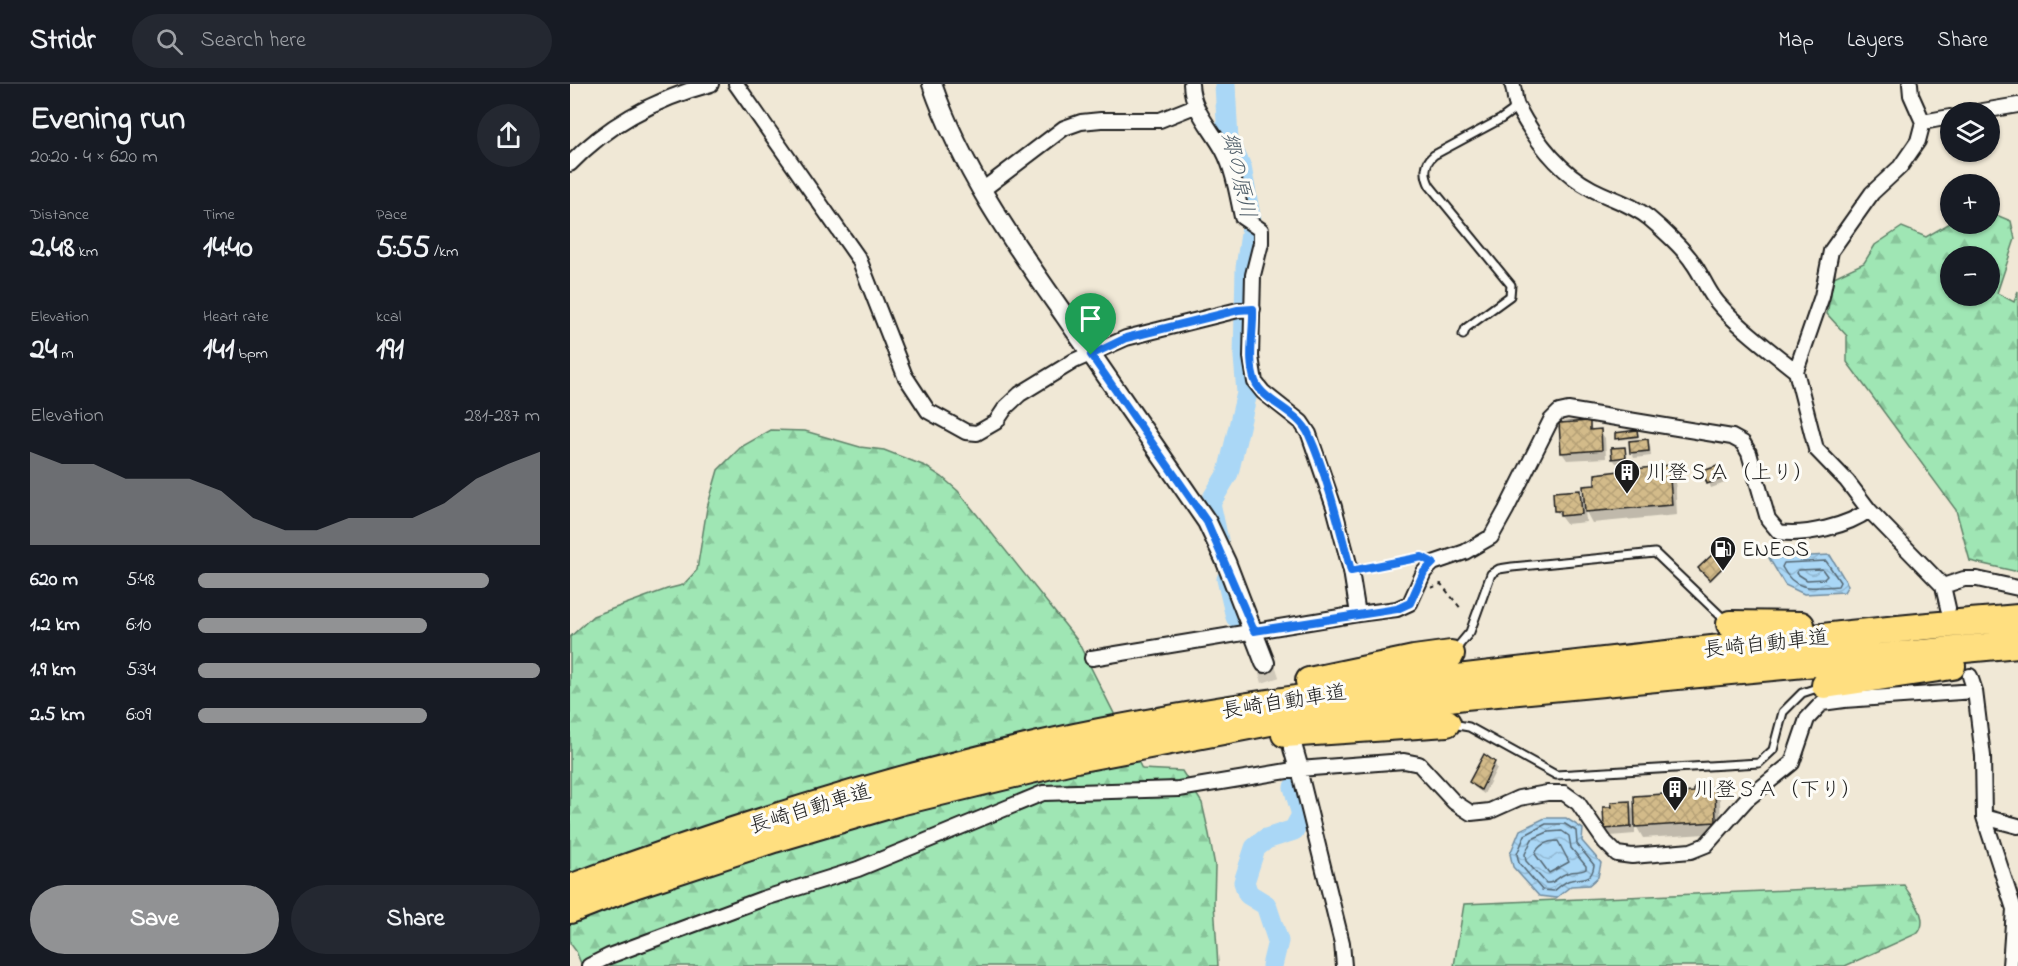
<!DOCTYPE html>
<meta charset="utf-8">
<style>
body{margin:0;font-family:"Indie Flower","Klee One",sans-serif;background:#242831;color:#f1f3f6;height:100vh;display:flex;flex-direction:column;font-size:22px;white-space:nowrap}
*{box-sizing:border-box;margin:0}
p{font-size:20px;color:#9ea1a6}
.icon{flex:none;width:33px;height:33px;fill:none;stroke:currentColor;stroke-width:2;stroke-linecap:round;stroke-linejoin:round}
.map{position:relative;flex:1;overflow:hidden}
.drawer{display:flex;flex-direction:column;background:#171b24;width:570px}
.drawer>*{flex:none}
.fabs{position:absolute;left:1370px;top:18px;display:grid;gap:12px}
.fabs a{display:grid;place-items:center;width:60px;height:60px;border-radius:50%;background:#171b24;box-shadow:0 2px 4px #0004;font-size:30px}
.pin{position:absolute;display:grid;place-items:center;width:51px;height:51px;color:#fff;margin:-62px -26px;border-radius:50% 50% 50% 0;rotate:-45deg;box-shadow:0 0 6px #0007}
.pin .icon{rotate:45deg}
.round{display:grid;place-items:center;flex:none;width:63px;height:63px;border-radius:32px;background:#242831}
.headline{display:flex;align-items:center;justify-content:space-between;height:102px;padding:0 30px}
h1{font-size:33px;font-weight:700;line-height:45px}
.figures{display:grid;grid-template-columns:repeat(3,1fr);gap:9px;height:102px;padding:6px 30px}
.figures div{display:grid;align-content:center}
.figures b{font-size:30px;font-weight:700}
.figures small{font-size:16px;font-weight:400}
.figures p{font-size:16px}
.chart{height:168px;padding:12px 30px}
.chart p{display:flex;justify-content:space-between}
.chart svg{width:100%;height:108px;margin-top:6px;fill:#919294;opacity:.7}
.primary-button{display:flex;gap:12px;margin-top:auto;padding:12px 30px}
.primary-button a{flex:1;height:69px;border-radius:36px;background:#919294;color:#fff;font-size:24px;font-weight:700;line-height:69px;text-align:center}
.primary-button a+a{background:#242831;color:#f1f3f6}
ul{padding:0 30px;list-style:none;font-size:20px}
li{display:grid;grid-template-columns:96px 72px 1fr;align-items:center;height:45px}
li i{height:15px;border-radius:8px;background:#919294}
header{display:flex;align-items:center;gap:36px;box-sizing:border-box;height:84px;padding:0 30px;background:#171b24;border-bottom:2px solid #363941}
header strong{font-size:28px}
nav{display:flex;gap:33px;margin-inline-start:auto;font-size:21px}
.search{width:420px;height:54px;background:#242831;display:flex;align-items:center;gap:15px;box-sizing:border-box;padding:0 21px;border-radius:33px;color:#9ea1a6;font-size:22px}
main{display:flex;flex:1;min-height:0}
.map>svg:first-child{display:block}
</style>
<header>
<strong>Stridr</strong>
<div class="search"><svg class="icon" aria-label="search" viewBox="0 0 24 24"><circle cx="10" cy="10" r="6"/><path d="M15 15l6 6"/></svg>Search here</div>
<nav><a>Map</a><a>Layers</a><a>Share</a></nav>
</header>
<main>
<section class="drawer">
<div class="headline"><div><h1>Evening run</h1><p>20:20 · 4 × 620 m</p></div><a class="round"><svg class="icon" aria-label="share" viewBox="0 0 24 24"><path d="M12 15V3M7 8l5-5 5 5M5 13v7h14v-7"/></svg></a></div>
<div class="figures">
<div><p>Distance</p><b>2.48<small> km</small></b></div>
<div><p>Time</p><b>14:40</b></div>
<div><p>Pace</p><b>5:55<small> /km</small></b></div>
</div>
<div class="figures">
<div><p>Elevation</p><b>24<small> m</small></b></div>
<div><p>Heart rate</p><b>141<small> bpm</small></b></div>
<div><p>kcal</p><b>191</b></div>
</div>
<div class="chart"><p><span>Elevation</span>281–287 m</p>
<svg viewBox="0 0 160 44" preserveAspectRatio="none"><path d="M0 44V6L10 11L20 11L30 17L40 17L50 17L60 22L70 33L80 38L90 38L100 33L110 33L120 33L130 27L140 17L150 11L160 6V44z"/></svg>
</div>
<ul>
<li><b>620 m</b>5:48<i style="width:85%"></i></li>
<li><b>1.2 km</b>6:10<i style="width:67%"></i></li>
<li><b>1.9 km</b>5:34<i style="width:100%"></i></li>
<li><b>2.5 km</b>6:09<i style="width:67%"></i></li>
</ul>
<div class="primary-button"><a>Save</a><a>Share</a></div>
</section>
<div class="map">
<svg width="1448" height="882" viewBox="0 0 1448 882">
<defs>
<pattern id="forest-firs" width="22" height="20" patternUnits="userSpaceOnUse" patternTransform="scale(1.5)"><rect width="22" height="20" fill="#9fe6b4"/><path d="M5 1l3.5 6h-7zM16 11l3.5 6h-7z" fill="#88c59a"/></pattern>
<pattern id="water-waves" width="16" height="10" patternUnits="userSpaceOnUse" patternTransform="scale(1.5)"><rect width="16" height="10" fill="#aad7f6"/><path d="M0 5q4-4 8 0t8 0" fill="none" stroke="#92b8d2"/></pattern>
<pattern id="building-cross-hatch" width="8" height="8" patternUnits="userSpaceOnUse" patternTransform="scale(1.5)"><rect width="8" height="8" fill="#d3bb8a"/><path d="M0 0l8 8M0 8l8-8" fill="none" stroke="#b5a076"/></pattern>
</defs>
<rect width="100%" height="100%" fill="#f0e8d6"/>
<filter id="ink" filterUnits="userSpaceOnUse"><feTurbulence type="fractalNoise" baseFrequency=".0167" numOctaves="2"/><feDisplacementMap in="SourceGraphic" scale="12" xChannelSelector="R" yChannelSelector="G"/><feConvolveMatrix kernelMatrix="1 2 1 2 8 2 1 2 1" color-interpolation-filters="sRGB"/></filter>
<g filter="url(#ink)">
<path fill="url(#forest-firs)" stroke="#5e8168" stroke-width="1.5" fill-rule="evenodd" d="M1419 128 1441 137 1445 155 1427 209 1444 218 1448 207V486L1444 487 1400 477 1386 426 1277 278V252L1257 230 1264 193 1294 179 1305 161 1332 143 1356 153 1380 139 1419 140ZM1380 172H1419V212H1380Z
M201 346 235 347 290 363 314 366 355 382 372 393 388 407 507 556 572 685 612 687 632 719 639 750 645 782 644 819 648 882H12L6 867 0 859V553L23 532 97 505 113 501 127 486 137 424 148 386 171 363Z
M1334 801C1342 815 1360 834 1348 849L1275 882H884L894 820Z"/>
<path fill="url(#water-waves)" stroke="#718c9f" stroke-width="1.5" d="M1260 471 1278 501 1274 508 1234 510 1215 501 1199 474Z
M975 734H996L1013 745 1012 757 1031 779 1028 793 1019 801 1001 802 986 814 969 812 943 783 940 770 950 746Z"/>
<path fill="#0003" d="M1019 339 1023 347H1030L1035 354 1036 374 997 376 992 369Z
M1067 349 1068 354 1048 356 1047 354Z
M1077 356 1080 361 1081 372 1064 374 1062 369Z
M1054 364 1058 378 1046 379 1043 375Z
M1099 383 1105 393 1107 431 1022 439 1015 426 1016 438 996 440 986 427 1010 408 1015 418 1027 402Z
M1150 383 1155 399 1141 404 1135 388Z
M1150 466 1160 477 1141 497 1130 485Z
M924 679 927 684 914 710 904 703 901 698Z
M1144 704 1150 715 1151 749 1073 754 1065 740V750L1040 752 1036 744 1060 719 1066 730Z"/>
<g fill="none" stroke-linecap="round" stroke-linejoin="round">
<path stroke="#556773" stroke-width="1.5" d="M1256 477 1270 498 1268 502C1242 504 1225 508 1212 483L1214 479Z
M1252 485 1257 492 1254 495 1237 496 1226 489 1228 486Z
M976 740H995L1006 747 1007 760 1024 781C1022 797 1014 793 1001 796 995 797 989 803 984 807L972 806 949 779 947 770 955 751Z
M992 747 999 752 1001 764 1016 782V785C1010 789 1002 786 995 790 987 793 985 800 976 799L956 777 955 770 962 755 978 748Z
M988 757 999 778 979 789 965 770C969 760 977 757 988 757Z"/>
<path stroke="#aad7f6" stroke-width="21" d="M648 456 640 419 658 389 677 309 674 273 676 184 682 143 671 83 658 57 655 0
M657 495 666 533
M702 882 708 857 696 821 678 810 674 798 685 764 696 755 724 746 732 731 724 703"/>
</g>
<path fill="url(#building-cross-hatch)" stroke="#1c1c1c" stroke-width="1.5" d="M1020 337V346L1031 345 1032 366 991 369 989 339Z
M1067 346 1068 352 1045 355V349Z
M1078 355 1079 367 1060 369 1059 357Z
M1055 363 1056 373 1042 375 1041 364Z
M1099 381 1102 421 1015 428 1013 402 1025 401V390Z
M1150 381 1153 394 1137 400 1133 387Z
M1010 406 1012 430 990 432V427H984L983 408Z
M1151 464 1160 474 1153 480 1144 470Z
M1143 470 1155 481 1140 496 1128 484Z
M914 670 925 678 911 706 899 698Z
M1145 703 1146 738 1065 743 1064 712 1124 708V704Z
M1060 717 1061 743 1034 745 1033 723H1042L1041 718Z"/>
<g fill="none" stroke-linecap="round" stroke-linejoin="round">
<path stroke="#d0c9ba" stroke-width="18" stroke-dasharray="18 9" stroke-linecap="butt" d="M695 579 711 628"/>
<g stroke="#1c1c1c" stroke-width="11">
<path id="service" d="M893 251 896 244 940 212 941 201 860 102C854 91 854 79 864 71L931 35 942 27 946 19
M885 566 900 548 921 490 929 485 942 483 1085 469 1155 536
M882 640 899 643 986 691 1189 679 1203 666 1213 628 1232 609 1250 603"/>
</g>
<g stroke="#1c1c1c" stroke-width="18">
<path id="minor" d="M166 0 289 175 335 292 358 327 396 348 407 349 426 338 436 323 450 310 504 277 556 254 668 226 683 225
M621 0C622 26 641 44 653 66 664 87 667 110 672 133L691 146V159L683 191 681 273 685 298 693 308 731 338 739 350 764 423 781 487 788 530
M942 0C945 7 944 15 947 22 964 54 989 88 1022 105 1041 115 1062 120 1079 134 1091 144 1115 166 1123 179 1131 190 1136 203 1144 214 1161 237 1203 269 1226 287
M1340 0 1341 11 1353 38 1348 57 1330 83 1302 109 1261 167 1252 212 1226 287 1246 365 1277 397 1299 426 1373 502 1378 524
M1407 28 1448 21
M1353 38 1380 33
M0 80C38 40 89 14 141 0
M411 107 494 44 511 38 531 36H590L625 22
M1373 502 1394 495H1407L1448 504
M522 574 788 530 827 525 840 519 854 488 863 479 895 468 921 453 936 426 981 336 989 328 998 326 1162 353 1173 359 1179 369 1198 435 1209 448C1235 452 1278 442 1299 426
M1400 592 1405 607 1413 672 1414 733 1444 825 1440 882
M729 685 772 859 774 882
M1414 733 1448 742
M19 882 39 872 192 815 288 785 473 709 609 705 729 685 834 677 849 680 884 718 901 729 920 727 949 714 977 709H994L1008 719 1035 758 1047 770 1062 772 1121 767 1136 761 1176 716 1222 679 1237 635 1252 619 1274 616 1405 607"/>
</g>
<g stroke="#1c1c1c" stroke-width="22">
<path id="tertiary" d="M362 0C392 86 443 158 495 232 542 301 590 369 637 438L656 478 695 579
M723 664 729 685"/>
</g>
<g stroke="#1c1c1c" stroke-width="30">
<path id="motorway" d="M1160 540 1231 541
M739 597 844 575 881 570
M1255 601 1382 582
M715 650 877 639
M0 804C164 743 333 690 505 653 680 617 857 597 1034 577 1172 562 1310 545 1448 534
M0 826 64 801 204 755 329 718 506 675 737 631 895 612 1448 560"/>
</g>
<path stroke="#1c1c1c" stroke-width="2" stroke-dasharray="4.5 4.5" stroke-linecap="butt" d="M792 485 852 473
M861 504 871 500 892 526"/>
<use href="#service" stroke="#fdfcf7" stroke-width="7"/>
<use href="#minor" stroke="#fdfcf7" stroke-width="14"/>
<use href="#tertiary" stroke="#fdfcf7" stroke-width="18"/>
<use href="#motorway" stroke="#ffdf80" stroke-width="26"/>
</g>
</g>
<g fill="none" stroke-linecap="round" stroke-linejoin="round" filter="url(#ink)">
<g stroke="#fff" stroke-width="12">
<path id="route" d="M683 225C684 248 677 275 685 297 693 318 729 327 739 351 758 394 769 442 781 487L852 473 863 479 854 488 840 519 827 525 684 547 637 438 521 271 556 254 668 226Z"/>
</g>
<use href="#route" stroke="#1a73e8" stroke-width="8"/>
</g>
<defs>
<g id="building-pin" transform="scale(1.35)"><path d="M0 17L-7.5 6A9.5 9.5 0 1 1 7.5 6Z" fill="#1c1c1c" stroke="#fdfcf7"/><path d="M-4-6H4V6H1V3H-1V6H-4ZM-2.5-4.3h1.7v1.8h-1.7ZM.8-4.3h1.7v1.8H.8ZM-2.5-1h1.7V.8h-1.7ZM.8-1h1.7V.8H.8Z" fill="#fff"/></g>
<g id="fuel-pin" transform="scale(1.35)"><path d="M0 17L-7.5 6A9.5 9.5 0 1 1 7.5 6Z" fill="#1c1c1c" stroke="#fdfcf7"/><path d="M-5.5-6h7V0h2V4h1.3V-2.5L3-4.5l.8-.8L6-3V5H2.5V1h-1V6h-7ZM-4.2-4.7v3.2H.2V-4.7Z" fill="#fff"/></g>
</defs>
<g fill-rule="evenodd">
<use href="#building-pin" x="1057" y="388"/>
<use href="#fuel-pin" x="1153" y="465"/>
<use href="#building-pin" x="1105" y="705"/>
</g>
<g text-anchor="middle" stroke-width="6" stroke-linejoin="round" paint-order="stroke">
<g font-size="21" fill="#1c1c1c" stroke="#fdfcf7" text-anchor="start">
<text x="1076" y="395">川登ＳＡ（上り）</text>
<text x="1172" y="472">ENEOS</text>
<text x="1124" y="712">川登ＳＡ（下り）</text>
</g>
<g font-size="21" fill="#1c1c1c" stroke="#fdfcf7">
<text transform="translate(1196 559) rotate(-6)" y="7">長崎自動車道</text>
<text transform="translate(714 617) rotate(-9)" y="7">長崎自動車道</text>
<text transform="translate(240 724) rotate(-17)" y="7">長崎自動車道</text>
</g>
<g font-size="22" font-style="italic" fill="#4e5d68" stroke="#fdfcf7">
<text transform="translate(670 91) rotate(77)" y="8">郷の原川</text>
</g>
</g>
</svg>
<div class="fabs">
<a><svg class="icon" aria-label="layers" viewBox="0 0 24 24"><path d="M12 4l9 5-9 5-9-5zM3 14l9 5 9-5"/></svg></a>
<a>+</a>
<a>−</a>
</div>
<div class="pin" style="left:521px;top:271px;background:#1e9e55"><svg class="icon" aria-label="arrive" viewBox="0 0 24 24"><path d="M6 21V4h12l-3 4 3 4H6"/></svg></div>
</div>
</main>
